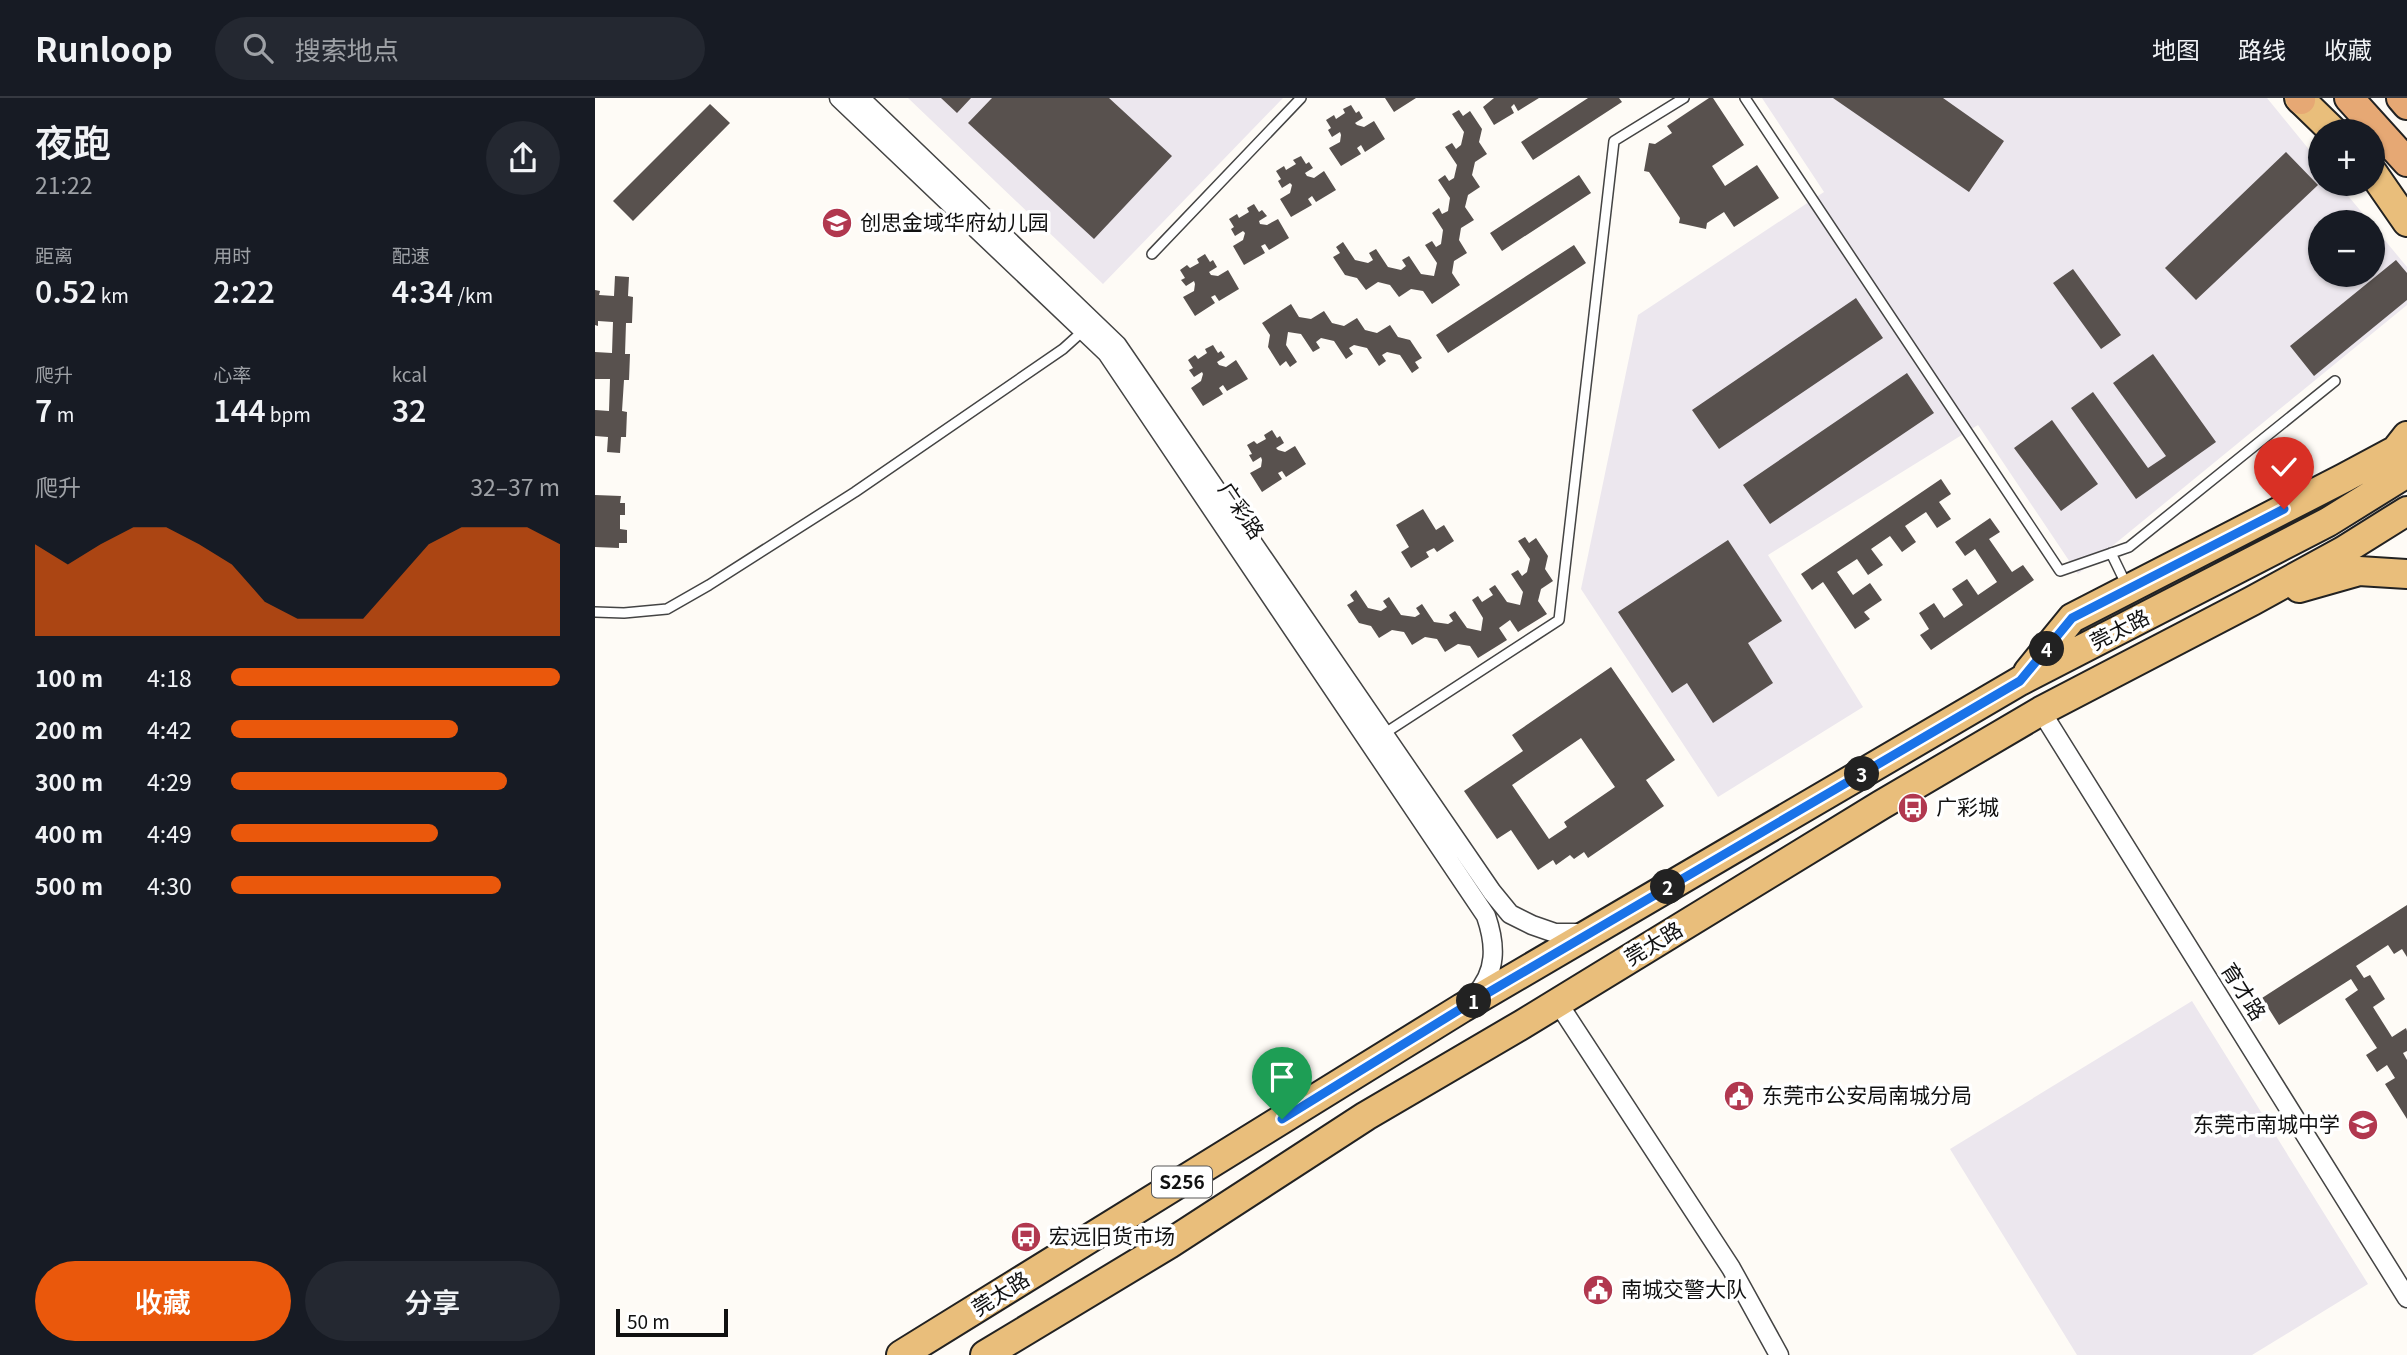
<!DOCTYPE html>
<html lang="zh">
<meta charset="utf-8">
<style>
body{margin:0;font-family:Georgia,"Noto Sans SC",serif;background:#242831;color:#f1f3f6;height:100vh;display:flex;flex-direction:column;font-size:26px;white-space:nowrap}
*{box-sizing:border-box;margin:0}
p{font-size:23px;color:#9ea1a6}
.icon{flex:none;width:38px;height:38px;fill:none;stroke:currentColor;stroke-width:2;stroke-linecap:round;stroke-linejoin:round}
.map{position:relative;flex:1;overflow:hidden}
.panel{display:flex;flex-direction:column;background:#171b24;width:595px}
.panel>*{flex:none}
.tools{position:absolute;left:1713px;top:21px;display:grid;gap:14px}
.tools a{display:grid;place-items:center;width:77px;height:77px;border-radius:50%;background:#171b24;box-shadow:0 2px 5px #0004;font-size:35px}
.scale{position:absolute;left:21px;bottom:18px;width:112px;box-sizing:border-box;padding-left:7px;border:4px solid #111;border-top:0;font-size:19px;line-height:24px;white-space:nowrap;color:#111;-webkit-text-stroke:5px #fff;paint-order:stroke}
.pin{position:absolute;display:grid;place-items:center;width:60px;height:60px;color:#fff;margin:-72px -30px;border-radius:50% 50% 50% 0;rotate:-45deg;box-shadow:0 0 7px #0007}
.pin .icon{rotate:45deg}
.km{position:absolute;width:35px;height:35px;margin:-18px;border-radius:50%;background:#222;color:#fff;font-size:19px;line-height:35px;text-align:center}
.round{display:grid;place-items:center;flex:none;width:74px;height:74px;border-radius:37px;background:#242831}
.overview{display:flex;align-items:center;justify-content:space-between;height:119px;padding:0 35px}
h1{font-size:38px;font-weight:600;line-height:52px}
.metrics{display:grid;grid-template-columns:repeat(3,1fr);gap:10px;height:119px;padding:7px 35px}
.metrics div{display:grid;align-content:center}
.metrics b{font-size:30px;font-weight:600}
.metrics small{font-size:19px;font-weight:400}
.metrics p{font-size:19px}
.chart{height:196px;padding:14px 35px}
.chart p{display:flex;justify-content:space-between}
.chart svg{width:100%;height:126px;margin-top:7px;fill:#ea580c;opacity:.7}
.primary-button{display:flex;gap:14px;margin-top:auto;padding:14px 35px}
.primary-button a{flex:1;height:80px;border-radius:42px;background:#ea580c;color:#fff;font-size:28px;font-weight:600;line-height:80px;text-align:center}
.primary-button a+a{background:#242831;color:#f1f3f6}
ul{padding:0 35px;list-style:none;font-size:23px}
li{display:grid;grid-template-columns:112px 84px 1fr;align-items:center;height:52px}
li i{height:18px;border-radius:9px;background:#ea580c}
header{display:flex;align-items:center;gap:42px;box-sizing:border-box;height:98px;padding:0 35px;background:#171b24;border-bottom:2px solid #363941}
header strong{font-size:33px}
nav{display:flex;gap:38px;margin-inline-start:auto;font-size:24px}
.search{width:490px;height:63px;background:#242831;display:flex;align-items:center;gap:18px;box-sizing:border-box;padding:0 24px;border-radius:38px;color:#9ea1a6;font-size:26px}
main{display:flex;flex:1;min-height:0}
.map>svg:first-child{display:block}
</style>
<header>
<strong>Runloop</strong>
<div class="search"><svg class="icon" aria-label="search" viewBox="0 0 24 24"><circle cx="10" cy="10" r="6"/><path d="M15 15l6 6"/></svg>搜索地点</div>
<nav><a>地图</a><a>路线</a><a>收藏</a></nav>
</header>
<main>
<section class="panel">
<div class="overview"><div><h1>夜跑</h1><p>21:22</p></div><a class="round"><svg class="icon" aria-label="share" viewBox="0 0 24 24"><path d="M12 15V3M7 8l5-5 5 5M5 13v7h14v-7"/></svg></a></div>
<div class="metrics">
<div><p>距离</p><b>0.52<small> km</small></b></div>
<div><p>用时</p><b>2:22</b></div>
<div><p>配速</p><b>4:34<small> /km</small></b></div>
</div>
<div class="metrics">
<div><p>爬升</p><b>7<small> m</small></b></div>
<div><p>心率</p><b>144<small> bpm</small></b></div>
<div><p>kcal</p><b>32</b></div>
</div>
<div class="chart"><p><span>爬升</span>32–37 m</p>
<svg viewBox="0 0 160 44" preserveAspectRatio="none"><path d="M0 44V12L10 19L20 12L30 6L40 6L50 12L60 19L70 32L80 38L90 38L100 38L110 25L120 12L130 6L140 6L150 6L160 12V44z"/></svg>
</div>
<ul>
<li><b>100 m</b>4:18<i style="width:100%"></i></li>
<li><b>200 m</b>4:42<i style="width:69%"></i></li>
<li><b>300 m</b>4:29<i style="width:84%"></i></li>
<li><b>400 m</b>4:49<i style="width:63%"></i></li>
<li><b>500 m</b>4:30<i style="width:82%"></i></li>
</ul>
<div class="primary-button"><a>收藏</a><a>分享</a></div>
</section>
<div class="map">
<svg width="1812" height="1257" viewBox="0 0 1812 1257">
<rect width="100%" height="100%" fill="#fefbf6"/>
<path fill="#ece7ee" d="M313 0H688L508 186Z
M1167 0H1672L1725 65 1726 86H1743L1775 124H1726V177H1778V128L1812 169V207L1483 476 1383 327 1173 457 1268 609 1123 699 986 491 1043 217 1229 94Z
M1597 903 1773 1186 1657 1257H1482L1355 1051Z"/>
<path fill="#58514e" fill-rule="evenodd" d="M346 0H376L362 15Z
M397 0H514L577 58 499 141 373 25Z
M790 0H821L799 14Z
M899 0H944L923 13 919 6 916 9 919 15 899 27 888 9Z
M993 0H1024L1027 4 938 62 926 44Z
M1114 0H1118L1149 47 1117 68 1130 88 1162 67 1184 100 1139 129 1129 114 1112 125 1111 131 1084 125 1085 120 1054 74 1049 73 1054 45 1060 46 1077 35 1072 28Z
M1238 0H1348L1409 43 1374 94Z
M115 6 135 25 38 123 18 103Z
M756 7 761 15 764 13 768 20 760 25 762 27 769 29 779 23 790 41 770 54 766 47 762 50 766 56 746 68 734 50 745 44 746 37 745 34 737 39 733 32 736 30 731 22 739 17 741 21 750 15 748 11Z
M864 12 868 18 875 13 887 31 884 44 892 56 880 64 877 77 885 89 873 97 870 109 879 122 866 130 864 142 872 155 859 163 857 175 865 187 837 206 828 193 816 191 804 199 795 187 783 184 771 192 762 180 750 177 738 159 745 155 741 149 748 144 760 162 773 165 778 162 774 155 781 151 793 169 806 172 811 168 807 162 814 158 826 176 839 178 842 165 830 147 837 143 841 149 846 146 848 132 837 115 844 110 847 116 853 113 855 100 843 82 850 77 854 83 859 80 862 67 850 49 857 45 861 51 866 47 869 34 857 16Z
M1691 54 1723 87 1601 202 1570 170Z
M706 58 711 66 714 64 718 70 710 75 712 78 719 80 729 73 741 92 721 104 717 98 713 101 717 107 696 119 685 101 695 95 697 87 695 85 687 90 683 83 686 81 681 73 689 68 691 72 701 66 698 62Z
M984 77 996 95 907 153 895 135Z
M659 106 664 114 667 112 672 118 664 123 665 126 672 127 683 121 694 140 674 152 670 146 666 148 670 155 649 167 638 148 648 142 650 135 648 133 640 138 636 131 639 129 634 121 642 116 644 120 654 114 652 110Z
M979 147 991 165 853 255 841 237Z
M610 156 615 164 618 162 622 169 614 174 616 177 623 178 633 172 644 191 624 203 620 197 616 199 620 205 600 218 588 199 599 193 600 186 599 183 591 188 586 182 590 180 585 172 592 167 595 170 604 165 602 161Z
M1801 162 1812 175V202L1719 278 1695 248Z
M1478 171 1526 237 1506 251 1458 185Z
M20 178 34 179 33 198 38 199 37 225H31L30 256H35L34 282H29L27 313 32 314 31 339H26L25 355 12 354 13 339 0 338V312L14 313 15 281H0V254L17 255 18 224 3 223V228L0 227V192L5 193 4 197 19 198Z
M1261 200 1288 240 1124 351 1097 312Z
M696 206 704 219 716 221 729 213 737 225 749 228 762 220 770 232 782 235 795 227 803 239 815 242 827 260 820 264 824 270 817 275 805 257 792 254 787 257 791 263 784 268 772 250 759 247 754 250 758 256 751 261 739 243 726 240 721 244 725 250 718 254 706 236 693 234 691 247 702 264 695 269 691 263 685 268 673 249 675 237 667 225Z
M618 247 623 255 626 253 630 259 622 264 624 267 631 269 641 262 653 281 632 293 628 287 624 290 628 296 608 308 596 290 606 283 608 276 607 274 599 279 594 272 598 270 593 262 600 257 603 261 612 255 610 251Z
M1558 256 1621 344 1541 401 1476 310 1498 294 1553 370 1571 358 1518 285Z
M1312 275 1339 315 1175 426 1148 387Z
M1457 322 1503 386 1466 413 1419 350Z
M677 332 682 340 685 338 689 345 681 350 683 352 690 354 700 348 711 366 691 379 687 373 683 375 687 381 667 394 655 375 666 369 667 362 666 359 658 364 654 357 657 356 652 347 659 343 662 346 671 341 669 337Z
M1346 381 1356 396 1344 404 1356 421 1342 430 1331 414 1310 428 1321 444 1307 454 1295 438 1276 451 1288 467 1273 477 1262 461 1242 474 1258 497 1275 485 1287 502 1269 514 1275 521 1260 531 1228 484 1217 492 1206 476Z
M0 397 26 398 25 405H30V417H25V431L32 432V445H24V450L0 449Z
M828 411 841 432 849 427 859 443 842 454 839 450 831 454 834 459 816 470 806 454 814 449 801 427Z
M1395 420 1405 434 1394 441 1417 474 1428 467 1439 482 1336 552 1325 537 1334 531 1324 515 1339 505 1349 520 1368 507 1357 491 1372 481 1383 497 1402 484 1380 451 1370 458 1360 444Z
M930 439 934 445 941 440 953 458 950 471 958 483 946 491 943 503 952 516 923 534 915 522 904 530 912 542 883 560 875 548 863 546 850 554 842 541 830 539 817 547 809 534 797 532 784 540 776 528 764 525 752 507 759 503 755 497 761 492 773 510 786 513 792 509 788 503 794 499 806 517 820 519 825 516 821 510 827 506 839 524 853 526 858 523 854 517 860 513 872 530 886 533 888 520 877 502 883 498 887 504 898 497 894 491 900 487 912 504 925 507 928 494 916 476 923 472 927 478 932 474 935 461 923 443Z
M1133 442 1187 523 1153 545 1178 585 1118 625 1092 585 1077 595 1023 514Z
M1016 569 1080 662 1051 682 1069 708 993 760 989 754 979 761 975 757 961 767 958 762 943 772 916 732 902 741 869 693 928 653 917 637ZM986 640 1020 689 969 724 972 729 954 741 917 687Z
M1812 807V859L1807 851 1799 856 1793 847 1761 868 1769 880 1775 877 1790 901 1778 909 1797 939 1811 930 1812 933V953L1808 955 1812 962V1021L1790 986 1800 980 1792 967 1782 974 1771 957 1782 950 1750 901 1763 892 1756 881 1684 927 1667 900Z"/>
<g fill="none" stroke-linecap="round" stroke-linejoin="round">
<g stroke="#444" stroke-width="12">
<path id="service" d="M1150 0 1465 473 1534 449 1740 283
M557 156 706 0
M1516 455 1532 488
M0 514 29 515 72 511 114 487 260 394 468 251 489 232
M787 637 964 522 1019 43 1089 0"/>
</g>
<g stroke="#444" stroke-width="21">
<path id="minor" d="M244 0 512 255 891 818C901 847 902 874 880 897
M265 0 522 247 897 794 915 816 937 827 960 835H988
M1446 613 1812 1200
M963 905 1136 1170 1184 1257"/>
</g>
<g stroke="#222" stroke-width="32">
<path id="primary" d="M1704 0 1738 33
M1778 75 1812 124
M1704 490 1764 473 1812 476
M1433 574 1477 520 1749 380 1801 352 1812 338
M306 1257 867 910 1425 583 1733 424 1812 375
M390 1257 574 1146 771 1018 928 926 1286 707 1446 613 1657 503 1748 453 1812 413"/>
</g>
<g stroke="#222" stroke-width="32">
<path id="trunk" d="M1705 0 1706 2
M1754 0 1812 64
M1806 0 1812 7"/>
</g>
<use href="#service" stroke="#fff" stroke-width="9"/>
<use href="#minor" stroke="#fff" stroke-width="18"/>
<use href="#primary" stroke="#e9be7b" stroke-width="28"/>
<use href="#trunk" stroke="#e6a874" stroke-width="28"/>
</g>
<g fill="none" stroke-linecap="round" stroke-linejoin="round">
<g stroke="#fff" stroke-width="14">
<path id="route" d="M687 1021 867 910 1425 583 1477 520 1689 411"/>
</g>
<use href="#route" stroke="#1a73e8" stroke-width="9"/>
</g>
<defs>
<g id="school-disc" transform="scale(1.575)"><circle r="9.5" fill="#b1384f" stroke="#fff"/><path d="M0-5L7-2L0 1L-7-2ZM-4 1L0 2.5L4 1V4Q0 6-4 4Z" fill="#fff"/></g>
<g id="bus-disc" transform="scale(1.575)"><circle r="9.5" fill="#b1384f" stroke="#fff"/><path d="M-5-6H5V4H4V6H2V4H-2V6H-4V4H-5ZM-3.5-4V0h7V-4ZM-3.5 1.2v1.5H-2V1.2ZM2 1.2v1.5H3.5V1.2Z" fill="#fff"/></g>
<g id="civic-disc" transform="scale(1.575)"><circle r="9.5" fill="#b1384f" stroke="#fff"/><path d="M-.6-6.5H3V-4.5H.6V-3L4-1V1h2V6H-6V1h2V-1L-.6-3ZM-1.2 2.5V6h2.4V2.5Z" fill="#fff"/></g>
</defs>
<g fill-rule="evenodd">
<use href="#school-disc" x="242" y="125"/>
<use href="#bus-disc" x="1318" y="710"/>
<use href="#civic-disc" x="1144" y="998"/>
<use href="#school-disc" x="1768" y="1027"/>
<use href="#bus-disc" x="431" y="1139"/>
<use href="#civic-disc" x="1003" y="1192"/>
</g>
<g text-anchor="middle" stroke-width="7" stroke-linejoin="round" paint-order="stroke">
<rect fill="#fff" stroke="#585858" stroke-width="2" x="557" y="1068.5" width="60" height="31" rx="5"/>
<g font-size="19" font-weight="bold" fill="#111">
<text x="587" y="1091">S256</text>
</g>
<g font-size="21" fill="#111" stroke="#fff" text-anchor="start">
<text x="265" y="132">创思金域华府幼儿园</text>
<text x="1341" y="717">广彩城</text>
<text x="1167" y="1005">东莞市公安局南城分局</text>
<text x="1745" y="1034" text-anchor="end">东莞市南城中学</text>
<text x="454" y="1146">宏远旧货市场</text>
<text x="1026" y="1199">南城交警大队</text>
</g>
<g font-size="21" fill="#111" stroke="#fff">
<text transform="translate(646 413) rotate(56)" y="7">广彩路</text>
<text transform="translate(1525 532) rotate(-27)" y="7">莞太路</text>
<text transform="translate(1059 846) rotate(-31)" y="7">莞太路</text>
<text transform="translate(1648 894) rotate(58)" y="7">育才路</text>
<text transform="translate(406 1196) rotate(-32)" y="7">莞太路</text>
</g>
</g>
</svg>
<div class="tools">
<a>+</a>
<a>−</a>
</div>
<div class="scale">50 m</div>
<div class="pin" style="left:687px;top:1021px;background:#1e9e55"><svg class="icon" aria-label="arrive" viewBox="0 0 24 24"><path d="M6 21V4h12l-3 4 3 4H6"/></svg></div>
<div class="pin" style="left:1689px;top:411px;background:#d93025"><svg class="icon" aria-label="check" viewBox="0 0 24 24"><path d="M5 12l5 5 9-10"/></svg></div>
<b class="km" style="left:879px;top:903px">1</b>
<b class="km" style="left:1073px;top:789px">2</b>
<b class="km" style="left:1267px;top:676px">3</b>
<b class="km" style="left:1452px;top:551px">4</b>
</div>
</main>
